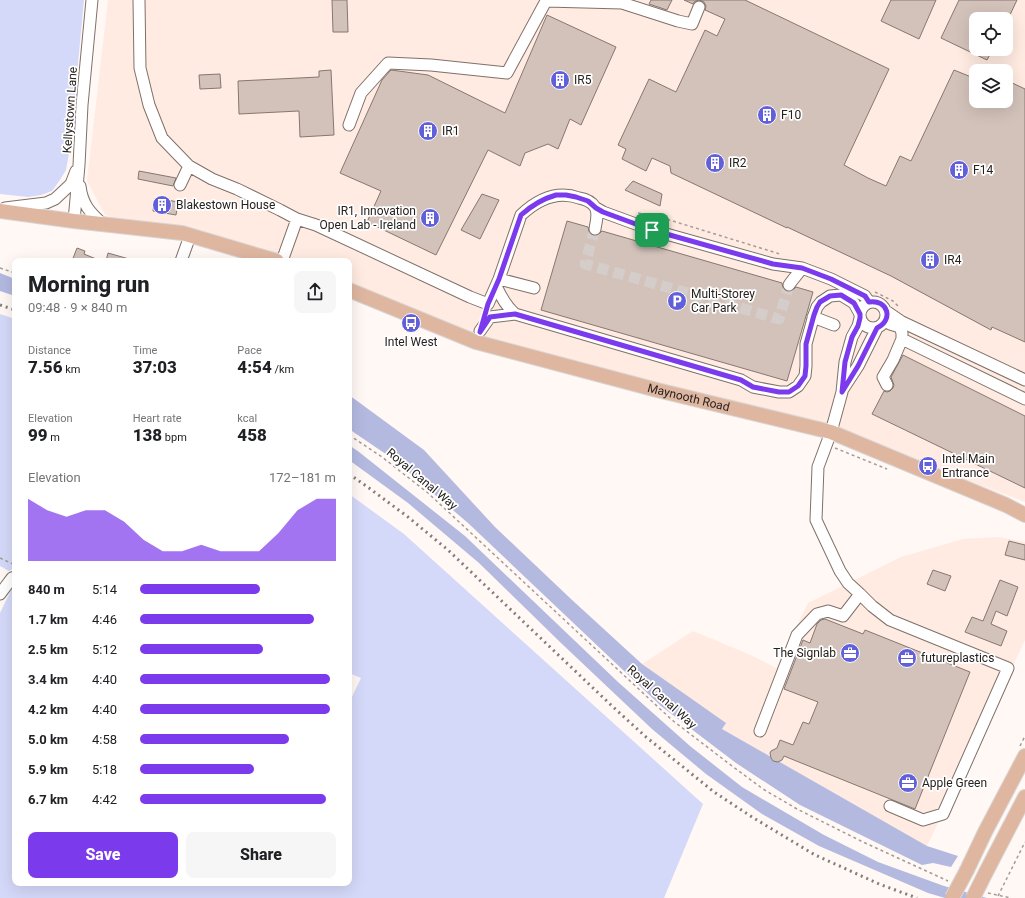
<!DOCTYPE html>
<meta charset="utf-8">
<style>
body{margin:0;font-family:Roboto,sans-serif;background:#f6f6f6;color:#202124;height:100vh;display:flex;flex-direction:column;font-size:15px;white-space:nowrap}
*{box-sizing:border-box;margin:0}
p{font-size:13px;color:#757577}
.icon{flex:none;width:22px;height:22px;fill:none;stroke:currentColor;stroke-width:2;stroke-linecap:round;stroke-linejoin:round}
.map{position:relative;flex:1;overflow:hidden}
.side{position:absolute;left:12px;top:258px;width:340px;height:628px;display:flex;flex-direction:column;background:#fff;border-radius:8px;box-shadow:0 4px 16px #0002}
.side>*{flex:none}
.controls{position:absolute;left:969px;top:12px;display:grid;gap:8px}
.controls a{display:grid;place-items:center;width:44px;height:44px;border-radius:8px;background:#fff;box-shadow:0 4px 16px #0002;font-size:20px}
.pin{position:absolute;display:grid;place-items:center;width:34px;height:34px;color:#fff;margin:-17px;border-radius:8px;box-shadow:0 2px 6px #0006}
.round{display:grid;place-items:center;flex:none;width:42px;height:42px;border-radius:8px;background:#f6f6f6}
.summary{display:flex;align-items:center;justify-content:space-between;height:68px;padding:0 16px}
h1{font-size:22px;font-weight:800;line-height:30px}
.stats{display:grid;grid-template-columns:repeat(3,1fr);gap:6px;height:68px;padding:4px 16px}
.stats div{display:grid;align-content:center}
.stats b{font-size:17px;font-weight:800}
.stats small{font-size:11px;font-weight:400}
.stats p{font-size:11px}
.chart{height:112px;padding:8px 16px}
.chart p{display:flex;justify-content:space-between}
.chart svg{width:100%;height:72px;margin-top:4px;fill:#7c3aed;opacity:.7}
.button{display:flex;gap:8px;margin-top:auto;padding:8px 16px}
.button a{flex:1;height:46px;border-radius:8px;background:#7c3aed;color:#fff;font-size:16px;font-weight:800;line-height:46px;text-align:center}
.button a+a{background:#f6f6f6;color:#202124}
ul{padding:0 16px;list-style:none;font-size:13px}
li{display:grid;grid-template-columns:64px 48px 1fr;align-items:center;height:30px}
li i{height:10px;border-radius:5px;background:#7c3aed}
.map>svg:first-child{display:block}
</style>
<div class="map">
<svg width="1025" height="898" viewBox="0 0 1025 898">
<rect width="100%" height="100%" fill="#fff8f5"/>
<path fill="#ffebe1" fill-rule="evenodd" d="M108 0H1025V502L871 444 475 345 349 293V261H275L105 215 87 181ZM976 19H1006V49H976ZM976 71H1006V101H976Z
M999 537 1025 542V640L927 846 722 729 725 724 642 664 693 631 753 656 776 668 808 603 901 557 963 539Z"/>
<path fill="#d5d9f9" d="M0 0H84L70 148 66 170 60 180 52 191 41 195 28 197 0 194Z
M0 314 15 319V568L9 571 0 566Z
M349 494 404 534 703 804 664 898H0V613L12 588 15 586V883H349V703L361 678 349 673Z"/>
<path fill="#b4b9e0" d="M0 273 15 279V296L0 291Z
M349 395 424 450 495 527 571 599 642 664 726 723 722 729 927 846 958 856 951 867 933 863 922 865 800 805 736 763 661 706 468 523 393 459 349 429Z
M349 445 359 452 465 536 618 682 690 746 742 787 824 835 878 862 944 886 987 898H945L928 893 819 846 762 814 706 774 652 729 561 643 479 563 408 503 349 460Z"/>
<path fill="#d2c2ba" stroke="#867770" d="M332 0H347L348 32H333Z
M651 0H672L667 10 649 4Z
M684 0H745L889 69 844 165 868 178 886 186 900 156 911 161 954 70 976 79V101H1006V85L1008 81 1025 89V342L992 327 991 330 891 276 787 227V228L671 173 670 166 652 158 646 171 622 159 626 149 618 145 649 79 676 92 705 30 717 36 725 19 705 10 706 6 704 2 702 1 698 0 694 2 693 4Z
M891 0H936L919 39 881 21Z
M959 0H1017L1008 19H976V49H993L987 60 941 38Z
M547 15 616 47 581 125 570 119 558 149 548 144 525 153 520 166 488 150 436 255 367 222 381 191 340 173 382 80 391 70 428 75 505 113Z
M331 70 334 135 300 137 299 111 239 114 238 81 319 77V71Z
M220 74 221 88 200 89 199 75Z
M139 171 176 178 173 186 138 179Z
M633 181 662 194 660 206 625 190Z
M482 194 499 200 480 239 461 230Z
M162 199 178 202 176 215 153 211 154 202 161 203Z
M567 221 588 227 589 232 590 234 593 236 598 235 602 231 782 283 783 288 785 291 788 292 792 291 796 287 813 292 787 381 541 310Z
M77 248 85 251 84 254 101 261H72Z
M108 253 129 259 128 261H106Z
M903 355 1025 416V488L872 414 884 391 887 392 890 391 893 388 894 385 891 377Z
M1009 541 1025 545V560L1005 555Z
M933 570 951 576 945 591 927 584Z
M1000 580 1018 587 1007 616 996 611 991 624 1007 631 1001 646 965 632 972 617 983 621Z
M825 619 863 634 865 630 970 672 915 809 784 756 782 760 778 762 773 761 771 758 770 753 771 751 777 748 780 740 793 745 803 722 809 724 818 702 784 689 803 640 810 643 817 624 821 620Z"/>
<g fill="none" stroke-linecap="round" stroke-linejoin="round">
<path stroke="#d4cdca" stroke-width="11" stroke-dasharray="11 5.5" stroke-linecap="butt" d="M595 229 585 264 779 319 789 285"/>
<g stroke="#7f7169" stroke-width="13">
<path id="minor" d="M139 0 140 68 149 105 162 138 189 166 212 179 237 189 280 210 297 219 282 261
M349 125 361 93 388 63 431 65 507 73 546 1 622 3 678 21 692 24 699 7
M180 185 189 166
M80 186C82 204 90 213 104 225
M5 208 46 203 55 199 71 184 76 171
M596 208 603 212 652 230 773 264 802 268 831 279 865 296 869 302
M297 219 316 225 470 297 488 304 499 279 521 215C537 200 557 190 579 198 585 199 591 201 595 207 599 213 596 222 595 229
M74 221 79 165 82 105 92 0
M181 261 190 236
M499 279 534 288
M789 285C793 279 798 274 802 268
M496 286C501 297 506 306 515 314L741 380 753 387 779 392H789L798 386 805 376 806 366V344L814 315 817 307 821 302 830 296 841 295 854 303 860 314
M860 315a13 13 0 1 1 26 0a13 13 0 1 1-26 0Z
M886 311 902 322 1025 380
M813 317 834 325
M480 331 490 317 515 314
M902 339 1025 399
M887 385 883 377 893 360 902 339V333L900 327 890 324
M843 389 858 366 877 328
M0 594 12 578 15 577
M860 594 872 606 890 620 1008 668 943 814 923 820 890 806
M760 731 797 635 817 614 828 611 843 616 860 594 848 583 840 571 816 520 818 467 831 432 842 392 845 362 852 337 858 326 860 318"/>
</g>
<g stroke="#d8d7d6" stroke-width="16">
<g id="major">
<path d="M0 211 74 221 182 233 277 261"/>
<path id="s1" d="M349 290 476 342 657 390 831 432 1006 505 1025 515"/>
<path d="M967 870 985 832 1025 756"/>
<path d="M986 872 1025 797"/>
</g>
</g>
<path stroke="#a39c99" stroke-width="1.5" stroke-dasharray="3 3" stroke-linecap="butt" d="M638 213 663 218 780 254
M0 268 15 273
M875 292 893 301 900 308
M349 435 382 457 428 493 672 720 732 766 763 789 797 809 861 841 948 881
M835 448 887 469
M0 558 15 565
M1020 746 1025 736
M988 893 1011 898
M998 896 1025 842"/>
<use href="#minor" stroke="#fff" stroke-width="11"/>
<use href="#major" stroke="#dfb7a1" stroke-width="14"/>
<path stroke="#847e7b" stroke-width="3" stroke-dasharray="2 4" stroke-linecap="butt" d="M0 305 15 310
M349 474 369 488 408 517 448 550 612 706 646 737 714 792 752 817 815 855 844 868 879 884 917 898"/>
<g stroke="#d8d7d6" stroke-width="16" stroke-linecap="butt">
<path id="major-bridge" d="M952 898 967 870
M973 898 986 872"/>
</g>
<use href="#major-bridge" stroke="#dfb7a1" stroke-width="14"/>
</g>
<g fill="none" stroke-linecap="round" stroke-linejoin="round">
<g stroke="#fff" stroke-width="8">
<path id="route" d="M556 195H566L576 197 588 201 596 208 603 212 652 230 773 264 802 268 831 279 865 296 869 302C888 299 894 320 877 328L858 366 842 392 845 362 852 337 858 326 860 318V314L854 303 841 295 830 296 820 302 817 307 814 315 806 344V366L805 376 798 386 789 392H779L753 387 741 380 515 314 490 317 480 332 488 304 499 279 521 215C532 205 542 199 556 195Z"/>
</g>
<use href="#route" stroke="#7c3aed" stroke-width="5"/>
</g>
<defs>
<g id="building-disc" transform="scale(1)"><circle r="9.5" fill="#6160d9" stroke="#fff"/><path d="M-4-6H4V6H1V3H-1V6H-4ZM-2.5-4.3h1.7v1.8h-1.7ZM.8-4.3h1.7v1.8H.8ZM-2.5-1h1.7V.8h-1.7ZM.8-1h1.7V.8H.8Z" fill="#fff"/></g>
<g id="parking-disc" transform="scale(1)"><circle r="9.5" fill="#6160d9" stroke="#fff"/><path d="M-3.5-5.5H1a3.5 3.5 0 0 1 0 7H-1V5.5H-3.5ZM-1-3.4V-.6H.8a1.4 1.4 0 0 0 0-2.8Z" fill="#fff"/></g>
<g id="bus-disc" transform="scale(1)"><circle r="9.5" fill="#6160d9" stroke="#fff"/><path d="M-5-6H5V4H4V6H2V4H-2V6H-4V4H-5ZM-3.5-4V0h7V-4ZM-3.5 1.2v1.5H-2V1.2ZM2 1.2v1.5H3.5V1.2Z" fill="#fff"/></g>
<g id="office-disc" transform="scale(1)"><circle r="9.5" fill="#6160d9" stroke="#fff"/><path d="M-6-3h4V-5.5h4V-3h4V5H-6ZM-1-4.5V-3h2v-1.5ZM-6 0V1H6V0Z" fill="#fff"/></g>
</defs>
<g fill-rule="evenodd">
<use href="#building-disc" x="560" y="80"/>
<use href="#building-disc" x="767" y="115"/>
<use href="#building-disc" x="428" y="131"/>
<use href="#building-disc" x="715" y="163"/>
<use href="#building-disc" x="959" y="170"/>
<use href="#building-disc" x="162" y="205"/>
<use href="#building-disc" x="430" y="218"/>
<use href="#building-disc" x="930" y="260"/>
<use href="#parking-disc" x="677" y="301"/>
<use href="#bus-disc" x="411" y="323"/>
<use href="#bus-disc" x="928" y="466"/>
<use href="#office-disc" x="850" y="653"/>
<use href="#office-disc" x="907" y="658"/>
<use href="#office-disc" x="908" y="783"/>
</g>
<g text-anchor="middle" stroke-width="3.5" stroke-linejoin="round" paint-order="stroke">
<g font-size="12" fill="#27211e" stroke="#fff" text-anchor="start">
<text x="574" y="84">IR5</text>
<text x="781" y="119">F10</text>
<text x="442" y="135">IR1</text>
<text x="729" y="167">IR2</text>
<text x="973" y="174">F14</text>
<text x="176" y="209">Blakestown House</text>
<text x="416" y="215" text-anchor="end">IR1, Innovation<tspan x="416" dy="14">Open Lab - Ireland</tspan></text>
<text x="944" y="264">IR4</text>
<text x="691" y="298">Multi-Storey<tspan x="691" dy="14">Car Park</tspan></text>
<text x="411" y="346" text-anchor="middle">Intel West</text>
<text x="942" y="463">Intel Main<tspan x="942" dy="14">Entrance</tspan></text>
<text x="836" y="657" text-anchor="end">The Signlab</text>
<text x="921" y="662">futureplastics</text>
<text x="922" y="787">Apple Green</text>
</g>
<g font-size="12" fill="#27211e" stroke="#fff">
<text transform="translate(70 110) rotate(-86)" y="4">Kellystown Lane</text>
<text dy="4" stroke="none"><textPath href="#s1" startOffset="357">Maynooth Road</textPath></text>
<text transform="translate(422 479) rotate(40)" y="4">Royal Canal Way</text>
<text transform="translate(662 697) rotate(42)" y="4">Royal Canal Way</text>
</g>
</g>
</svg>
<div class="controls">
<a><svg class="icon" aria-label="locate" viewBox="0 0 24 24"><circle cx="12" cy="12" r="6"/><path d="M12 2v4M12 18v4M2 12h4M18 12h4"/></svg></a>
<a><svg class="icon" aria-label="layers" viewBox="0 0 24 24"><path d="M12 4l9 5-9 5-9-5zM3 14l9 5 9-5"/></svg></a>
</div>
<div class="pin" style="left:652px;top:230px;background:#1e9e55"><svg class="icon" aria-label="arrive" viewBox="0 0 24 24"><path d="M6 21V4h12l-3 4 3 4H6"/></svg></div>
<section class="side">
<div class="summary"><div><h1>Morning run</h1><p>09:48 · 9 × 840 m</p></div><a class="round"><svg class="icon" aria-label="share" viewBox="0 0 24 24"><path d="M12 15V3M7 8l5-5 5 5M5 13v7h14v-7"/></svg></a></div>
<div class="stats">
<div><p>Distance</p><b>7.56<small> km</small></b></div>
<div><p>Time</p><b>37:03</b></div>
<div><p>Pace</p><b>4:54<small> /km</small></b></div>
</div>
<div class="stats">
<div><p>Elevation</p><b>99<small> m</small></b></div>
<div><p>Heart rate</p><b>138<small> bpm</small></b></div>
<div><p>kcal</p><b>458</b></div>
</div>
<div class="chart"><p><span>Elevation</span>172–181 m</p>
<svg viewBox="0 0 160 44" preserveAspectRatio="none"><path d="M0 44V6L10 13L20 17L30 13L40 13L50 20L60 31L70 38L80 38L90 34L100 38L110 38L120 38L130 27L140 13L150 6L160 6V44z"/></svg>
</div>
<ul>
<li><b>840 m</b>5:14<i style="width:61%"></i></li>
<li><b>1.7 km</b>4:46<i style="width:89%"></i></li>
<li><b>2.5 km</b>5:12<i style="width:63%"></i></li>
<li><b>3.4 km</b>4:40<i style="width:97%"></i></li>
<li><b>4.2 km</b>4:40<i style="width:97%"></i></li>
<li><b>5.0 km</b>4:58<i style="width:76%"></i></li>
<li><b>5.9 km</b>5:18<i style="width:58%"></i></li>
<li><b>6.7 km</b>4:42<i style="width:95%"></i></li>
</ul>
<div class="button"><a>Save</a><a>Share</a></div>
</section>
</div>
